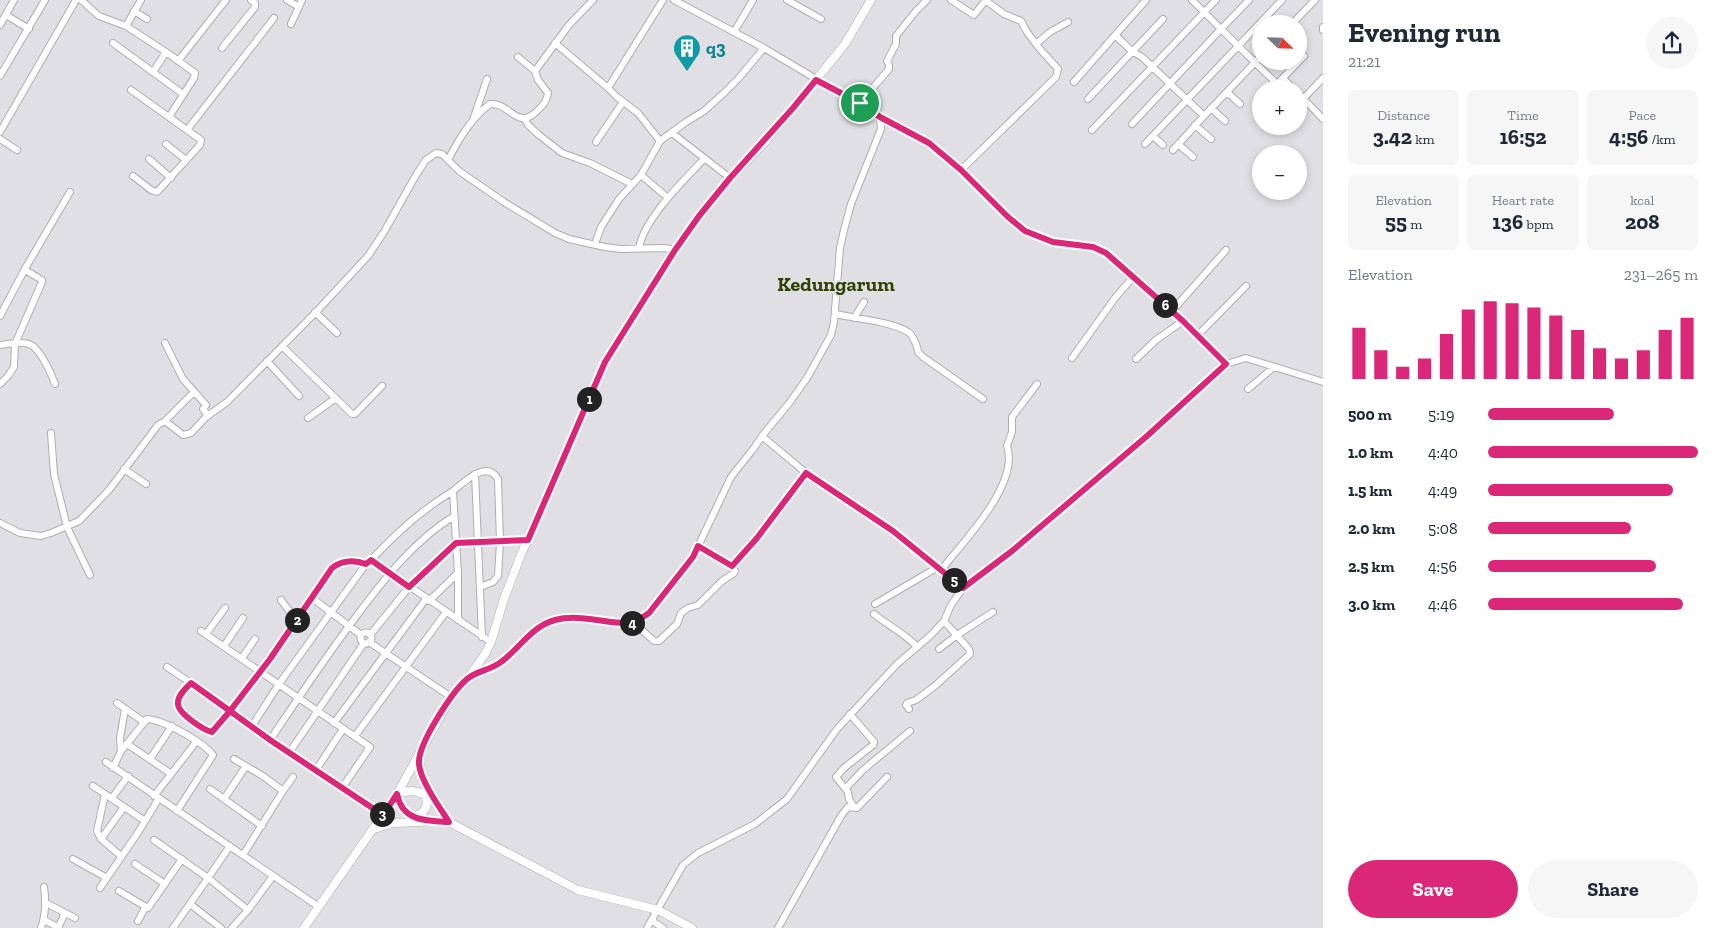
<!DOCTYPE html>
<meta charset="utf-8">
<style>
body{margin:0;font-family:"Zilla Slab",serif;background:#f6f6f7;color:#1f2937;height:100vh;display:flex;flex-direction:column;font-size:19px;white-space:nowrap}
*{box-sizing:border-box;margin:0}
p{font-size:16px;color:#747a83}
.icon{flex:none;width:28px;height:28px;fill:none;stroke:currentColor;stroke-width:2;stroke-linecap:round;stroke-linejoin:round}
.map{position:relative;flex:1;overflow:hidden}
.side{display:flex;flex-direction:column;background:#fff;width:400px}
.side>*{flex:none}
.needle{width:32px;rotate:113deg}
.controls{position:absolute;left:1252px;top:15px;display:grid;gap:10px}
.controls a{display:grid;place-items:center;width:55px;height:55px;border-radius:50%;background:#fff;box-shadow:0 2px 8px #0003;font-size:25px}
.pin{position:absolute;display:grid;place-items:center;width:42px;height:42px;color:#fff;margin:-21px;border:2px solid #fff;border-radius:50%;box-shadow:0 1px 5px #0007}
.km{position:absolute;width:25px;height:25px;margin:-12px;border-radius:50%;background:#222;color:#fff;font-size:14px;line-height:25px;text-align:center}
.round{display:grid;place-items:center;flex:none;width:52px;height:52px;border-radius:26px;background:#f6f6f7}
.summary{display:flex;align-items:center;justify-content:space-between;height:85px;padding:0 25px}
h1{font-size:28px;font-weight:700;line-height:38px}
.figures{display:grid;grid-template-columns:repeat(3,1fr);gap:8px;height:85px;padding:5px 25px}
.figures div{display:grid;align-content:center;border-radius:8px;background:#f6f6f7;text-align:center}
.figures b{font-size:21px;font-weight:700}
.figures small{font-size:14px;font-weight:400}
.figures p{font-size:14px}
.chart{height:140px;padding:10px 25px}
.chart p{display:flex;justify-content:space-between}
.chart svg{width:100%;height:90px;margin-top:5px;stroke:#db2777;stroke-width:6}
.button{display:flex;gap:10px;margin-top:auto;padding:10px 25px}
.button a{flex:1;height:58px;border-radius:30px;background:#db2777;color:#fff;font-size:20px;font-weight:700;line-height:58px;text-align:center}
.button a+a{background:#f6f6f7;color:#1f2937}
ul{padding:0 25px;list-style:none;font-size:16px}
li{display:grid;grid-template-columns:80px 60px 1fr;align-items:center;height:38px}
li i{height:12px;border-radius:6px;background:#db2777}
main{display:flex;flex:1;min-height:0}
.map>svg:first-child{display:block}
</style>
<main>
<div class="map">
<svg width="1323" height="928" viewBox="0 0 1323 928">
<rect width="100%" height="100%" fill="#e0e0e4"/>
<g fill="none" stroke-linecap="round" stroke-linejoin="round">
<g stroke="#adadb2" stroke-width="8">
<path id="minor" d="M81 0 99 16 126 26 141 0
M287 0 299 7
M674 0 764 48 880 117 881 129 851 204 844 230 840 248 834 322 831 335 807 378 790 402 762 436 806 473 893 531 963 588 1012 551 1147 436 1226 364
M787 0 821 19
M951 0 974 15 985 1
M1249 0 1221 29 1277 84 1273 89
M134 11 147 19
M6 15 29 29
M291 24 302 0
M1292 24 1315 0
M0 25 14 0
M126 26 166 52 195 73 194 78 169 117
M1323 27V30
M734 32 753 0
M1115 35 1133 52 1142 57 1204 116
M113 43 183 94
M555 43 608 88 617 97 638 113 660 141 641 175 619 199 601 227 595 244
M1036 44 1050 32 1068 22
M222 48 255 7V3L251 0
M518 57 535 71
M178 61 226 0
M153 72 166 52
M0 76 45 0
M1283 78 1293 89
M1074 82 1146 0
M1277 84 1304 56
M608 88 663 0
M131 90 201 140 200 145 157 192 151 190 133 176
M1227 92 1240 104
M1299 94 1323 119
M1088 99 1163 19
M1303 99 1323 78
M860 103 889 69V65L887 61 896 44V36L916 11 927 0
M1211 108 1225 121
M474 117 487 79
M880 117 929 143 961 170 1008 217 1025 231 1053 242 1093 247 1106 253 1183 321 1226 364 1246 358 1323 382
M525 119 528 125 539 135 562 153 590 163 632 184
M1132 124 1221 29 1192 0
M1195 125 1211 139
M187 130 274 18
M1092 130 1216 0
M0 132 76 0
M672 133 730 178
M1153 136 1163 145
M0 139 17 150
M660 141 686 122 704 111 724 93 738 79 764 48
M596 142 623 102
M166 144 186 160
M1145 144 1282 0
M1178 144 1193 157
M1173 150 1204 116 1261 56
M149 159 171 178
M448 160C459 139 471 118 490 104 510 102 517 132 538 110 543 105 547 101 548 93L538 80 535 71 569 25 593 0
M961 170 1056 77 1058 69 1039 48 1027 32 1021 21 1004 14 985 0
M641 175 668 198
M639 248C644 219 683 181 704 159
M1172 311 1226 250
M315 312 337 333
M835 314C854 318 893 322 908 332 912 334 918 347 918 352L923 357 983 399
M0 316 26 267 70 192
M854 318 864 302
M1198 335 1246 286
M165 343 183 379 206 405 203 409 208 416
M0 345C9 344 20 341 29 344 40 348 51 373 55 384
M282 346 352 414H355L382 386
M1072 358 1115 298 1134 276
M1136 359 1156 340 1183 321
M267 361 299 396
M0 384 8 376 14 367 15 344 42 282V280L25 270
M1248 389 1274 367
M308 418 336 398
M165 421 194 392
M51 433 54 474 67 527 90 575
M124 469 146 484
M475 474 482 637
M453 491C464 482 487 459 498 479L500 542 498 576 493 582 480 587
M0 523 20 533 41 536 51 533 79 521 109 490 158 425 165 421 183 435 191 433 206 417 227 402 317 311 368 256 384 232 416 175 426 160 436 153 442 154 459 171 504 202 555 233 569 239 605 247 621 249 664 248 675 250
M698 546 732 566 757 538 806 473
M371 560C395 534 423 509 453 491L458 573V620
M941 570C964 541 1020 484 1007 446L1012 432V417L1037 384
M312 598 361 635
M281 600 297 621
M429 601 458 573
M875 604 938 567
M874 614C887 625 906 634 917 647
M634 623 654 641H659L677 624 681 613 688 608 698 605 722 581 734 573 735 571 732 566
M201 631 370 747 342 788
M360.5 638a5.5 5.5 0 1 1 11 0a5.5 5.5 0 1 1-11 0Z
M206 634 225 608
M370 635 409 587 456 543 528 540
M369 642 451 697
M224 646 243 618
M939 649 957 635 993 612
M242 658 255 639
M167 667C188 681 209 695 230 711L212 732C198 729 186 716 178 706 178 697 185 689 191 683
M469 677 500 663 543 624 555 620 571 618 634 623 649 613 693 557 731 477 754 448 762 436
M117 703 144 722
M909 709 906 705 907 703 916 700 936 685 970 654 969 649 944 621
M850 714 874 742 873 745 844 768 836 777 848 792 849 799 854 807
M334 723 426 599
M252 726 279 684 366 564
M355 736 446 612
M270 740C299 697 327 655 358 614 385 578 415 540 454 516
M127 744 170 773
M121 751 120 738 125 709
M289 753 364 643
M150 759 172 726
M234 759 263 776 283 791 243 855
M106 762 319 907
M246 766 224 799 262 826
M113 768 121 751 147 719C164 720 203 742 213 755L177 811
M316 770 343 729
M93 786 145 821
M846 788 863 770 910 731
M210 789 224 799
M283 791 293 777
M105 794 97 831 101 839 121 856
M154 796 196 742
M112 798 128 776
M383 815 270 740 230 711 270 659 332 567C342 560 355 560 366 564L371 560 491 642
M101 839 124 807
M154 840 208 878 230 846
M73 859 107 878
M135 864 165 884
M100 888 139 831 159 798
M119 891 148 908 182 859
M46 903 75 918
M190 904 221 928
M653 919 654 922 663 928
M44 920 59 928
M138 921 145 908
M41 928C46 914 46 901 44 887
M58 928 65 913
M173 928 208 878 248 910 273 876
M232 928 248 910
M647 928 683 865 698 853 755 824 787 799 837 729 897 664 930 636 944 621 951 605 963 588
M778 928 841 816 848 807 857 808 887 777"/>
</g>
<g stroke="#adadb2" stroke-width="9">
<path id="major" d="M420 756C417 773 428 786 436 800
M413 817C425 813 430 806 425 795
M449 822C436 801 423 784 397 794 402 821 425 821 449 822L578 890 658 910 692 928
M374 829 393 823 421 822
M304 928 397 794 451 697 468 678 485 654 491 642 504 599 520 557 605 362 675 250 699 217 730 178 764 143 793 108 845 44 871 0"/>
</g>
<use href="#minor" stroke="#fff" stroke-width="6"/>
<use href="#major" stroke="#fff" stroke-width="8"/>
</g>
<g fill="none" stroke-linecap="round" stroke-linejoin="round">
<g stroke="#fff" stroke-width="10">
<path id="route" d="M860 103 816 80 793 108 730 178 699 216 675 250 605 362 528 540 456 543 409 587 371 560 366 564C355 560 342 560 332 568L270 659 230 711 191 683C186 688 177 696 178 704 178 713 203 730 212 732L230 711 270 740 383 815 397 794C402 821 425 821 449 822 440 808 420 780 419 764 417 745 452 692 467 679 476 671 491 670 501 662 519 649 532 626 555 620 581 613 608 625 634 623L649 613 693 557 698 546 732 566 757 538 806 473 893 531 963 588 1012 551 1147 436 1226 364 1183 321 1106 253 1093 247 1053 242 1025 231 1008 217 961 170 929 143 880 117 860 103"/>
</g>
<use href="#route" stroke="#db2777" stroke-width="6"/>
</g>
<defs>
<g id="building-pin" transform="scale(1.4375)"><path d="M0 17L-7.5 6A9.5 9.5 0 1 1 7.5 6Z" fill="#0f9aa8" stroke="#e0e0e4"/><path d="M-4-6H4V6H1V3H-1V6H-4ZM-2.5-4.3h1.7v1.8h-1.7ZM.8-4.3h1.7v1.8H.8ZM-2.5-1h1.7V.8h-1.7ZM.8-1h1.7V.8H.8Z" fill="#fff"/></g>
</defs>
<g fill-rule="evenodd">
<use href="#building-pin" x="687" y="48"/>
</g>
<g text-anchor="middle" stroke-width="4" stroke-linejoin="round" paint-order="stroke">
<g font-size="18" font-weight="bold" fill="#0d838f" stroke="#e0e0e4" text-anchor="start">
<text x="706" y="54">q3</text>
</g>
<g font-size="20" font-weight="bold" fill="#344106" stroke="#e0e0e4">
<text x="836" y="291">Kedungarum</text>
</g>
</g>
</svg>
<div class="controls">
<a><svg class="needle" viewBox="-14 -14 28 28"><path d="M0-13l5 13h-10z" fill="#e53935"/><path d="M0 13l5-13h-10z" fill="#747a83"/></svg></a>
<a>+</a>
<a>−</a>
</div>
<div class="pin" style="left:860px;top:103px;background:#1e9e55"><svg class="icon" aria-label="arrive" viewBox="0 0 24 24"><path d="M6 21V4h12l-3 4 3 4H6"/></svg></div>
<b class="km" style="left:589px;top:399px">1</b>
<b class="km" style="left:297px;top:620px">2</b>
<b class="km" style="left:382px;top:814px">3</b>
<b class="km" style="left:632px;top:623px">4</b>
<b class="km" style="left:954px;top:580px">5</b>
<b class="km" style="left:1165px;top:305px">6</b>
</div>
<section class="side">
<div class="summary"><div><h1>Evening run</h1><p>21:21</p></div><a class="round"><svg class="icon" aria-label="share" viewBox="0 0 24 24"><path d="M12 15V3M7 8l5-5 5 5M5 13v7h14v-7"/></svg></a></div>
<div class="figures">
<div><p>Distance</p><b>3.42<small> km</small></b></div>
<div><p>Time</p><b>16:52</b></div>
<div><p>Pace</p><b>4:56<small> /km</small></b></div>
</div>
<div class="figures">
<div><p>Elevation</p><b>55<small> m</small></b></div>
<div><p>Heart rate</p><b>136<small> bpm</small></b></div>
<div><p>kcal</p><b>208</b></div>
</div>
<div class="chart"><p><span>Elevation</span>231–265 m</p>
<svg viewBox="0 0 160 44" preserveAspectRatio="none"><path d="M5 44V19M15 44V30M25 44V38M35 44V34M45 44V22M55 44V10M65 44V6M75 44V7M85 44V9M95 44V13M105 44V20M115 44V29M125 44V34M135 44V30M145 44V20M155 44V14"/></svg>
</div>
<ul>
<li><b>500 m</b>5:19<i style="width:60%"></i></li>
<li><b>1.0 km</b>4:40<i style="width:100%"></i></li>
<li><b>1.5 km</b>4:49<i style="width:88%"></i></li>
<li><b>2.0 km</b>5:08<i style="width:68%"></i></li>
<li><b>2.5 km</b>4:56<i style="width:80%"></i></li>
<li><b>3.0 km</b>4:46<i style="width:93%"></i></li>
</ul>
<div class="button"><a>Save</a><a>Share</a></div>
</section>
</main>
